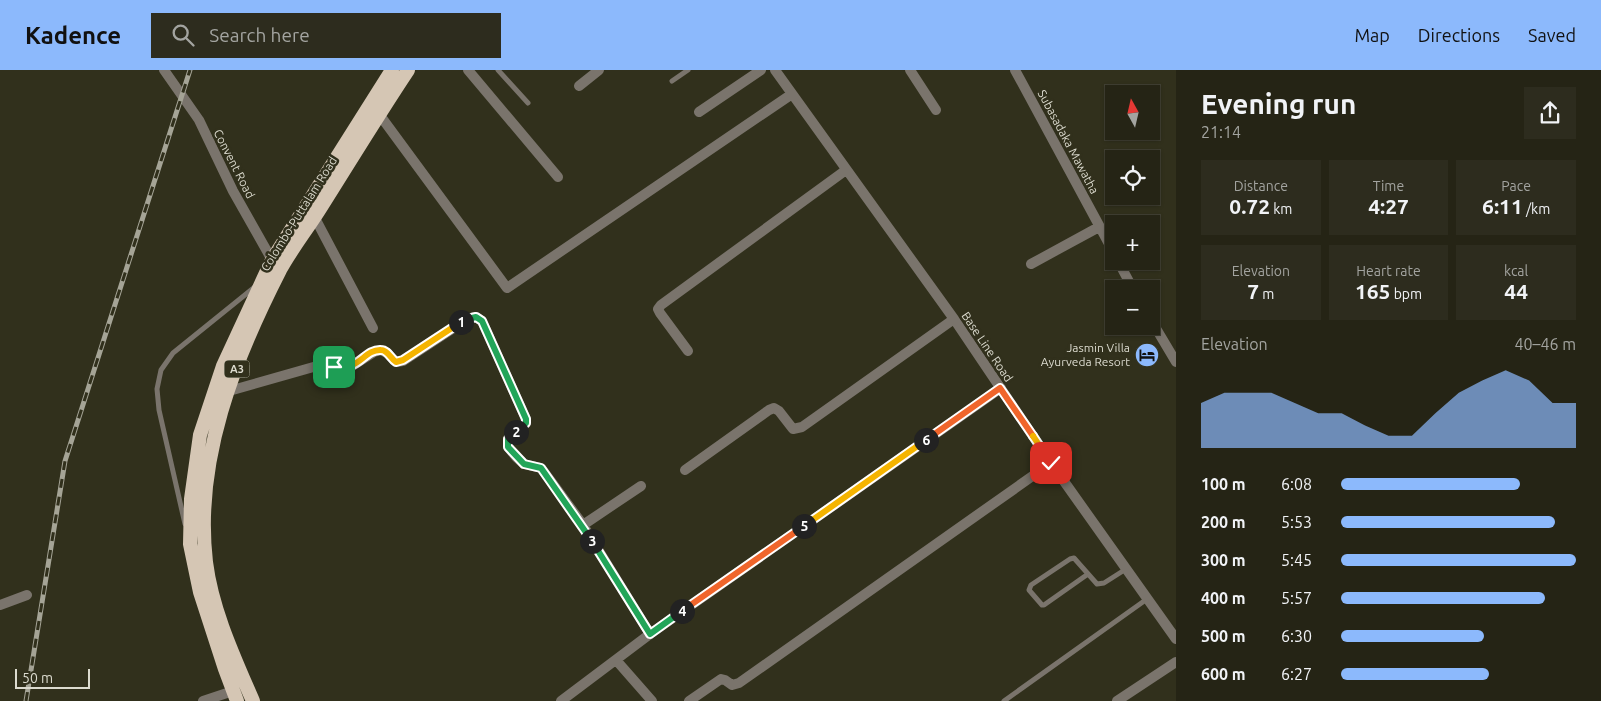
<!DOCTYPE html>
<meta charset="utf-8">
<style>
body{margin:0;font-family:Ubuntu,sans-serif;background:#2d2c1e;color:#f1f3f6;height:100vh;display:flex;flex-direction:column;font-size:19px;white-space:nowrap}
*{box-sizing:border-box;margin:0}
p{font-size:16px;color:#a3a4a0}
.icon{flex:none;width:28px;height:28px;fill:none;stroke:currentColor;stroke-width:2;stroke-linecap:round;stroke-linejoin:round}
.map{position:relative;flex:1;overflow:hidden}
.side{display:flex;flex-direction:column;background:#252415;width:425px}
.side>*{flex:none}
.needle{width:32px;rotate:352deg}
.tools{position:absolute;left:1105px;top:15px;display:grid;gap:10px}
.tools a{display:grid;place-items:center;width:55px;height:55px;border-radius:0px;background:#252415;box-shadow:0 1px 4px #0004,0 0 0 1px #424134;font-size:25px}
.scale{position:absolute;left:15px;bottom:12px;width:75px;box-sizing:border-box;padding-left:5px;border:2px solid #dcdbcf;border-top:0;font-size:14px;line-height:18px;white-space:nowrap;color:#dcdbcf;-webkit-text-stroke:4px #31301c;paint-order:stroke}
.pin{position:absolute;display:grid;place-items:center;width:42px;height:42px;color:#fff;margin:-21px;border-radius:10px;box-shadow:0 2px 8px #0006}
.km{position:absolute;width:25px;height:25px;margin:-12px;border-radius:50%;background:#222;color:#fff;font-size:14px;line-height:25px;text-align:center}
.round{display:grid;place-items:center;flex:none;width:52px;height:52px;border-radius:0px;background:#2d2c1e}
.head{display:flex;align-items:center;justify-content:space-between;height:85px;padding:0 25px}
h1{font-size:28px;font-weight:600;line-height:38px}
.stats{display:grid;grid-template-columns:repeat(3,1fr);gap:8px;height:85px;padding:5px 25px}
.stats div{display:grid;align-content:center;border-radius:0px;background:#2d2c1e;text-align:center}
.stats b{font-size:21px;font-weight:600}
.stats small{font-size:14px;font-weight:400}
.stats p{font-size:14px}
.chart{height:140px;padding:10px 25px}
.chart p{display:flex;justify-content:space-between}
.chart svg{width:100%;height:90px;margin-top:5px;fill:#8cb9fc;opacity:.7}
ul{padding:0 25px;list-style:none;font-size:16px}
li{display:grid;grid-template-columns:80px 60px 1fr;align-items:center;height:38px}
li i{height:12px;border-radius:6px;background:#8cb9fc}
header{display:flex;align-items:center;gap:30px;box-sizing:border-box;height:70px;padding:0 25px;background:#8cb9fc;color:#111}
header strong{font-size:24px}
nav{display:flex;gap:28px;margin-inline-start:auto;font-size:18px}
.search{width:350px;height:45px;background:#2d2c1e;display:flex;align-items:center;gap:12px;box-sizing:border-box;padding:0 18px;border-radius:0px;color:#a3a4a0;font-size:19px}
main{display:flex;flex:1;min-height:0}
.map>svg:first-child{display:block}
</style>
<header>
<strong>Kadence</strong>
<div class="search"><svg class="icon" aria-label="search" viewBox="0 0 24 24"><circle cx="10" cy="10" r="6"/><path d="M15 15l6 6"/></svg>Search here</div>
<nav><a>Map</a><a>Directions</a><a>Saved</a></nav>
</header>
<main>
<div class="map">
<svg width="1176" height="631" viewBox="0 0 1176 631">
<rect width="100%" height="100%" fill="#31301c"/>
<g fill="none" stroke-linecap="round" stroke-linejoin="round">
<path stroke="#7a746c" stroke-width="5" d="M498 0 528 33
M672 11 688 0
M185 454 159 340 157 319 161 300 173 283 256 216
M1088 504 1044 535H1042L1029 520 1031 515 1070 489 1074 488 1097 514 1104 513 1126 499
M1004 631 1147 529"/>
<path stroke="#7a746c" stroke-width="10" d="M164 0 199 50 233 121 272 190 275 194
M468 0 558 107
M775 0 954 249 1051 393 1176 569
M910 0 936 40
M1015 0 1114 183
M579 16 599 0
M699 42 761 0
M379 44 507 218 792 24
M315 148 373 258
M1118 191 1133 219
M1031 194 1099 157
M1151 250 1176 292
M688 281 660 243 658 239 661 235 846 100
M222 323 324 294 343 298 352 296 374 282 381 280 387 283 396 292 403 291 467 249 476 247 482 251 526 349V353L508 369V377L516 387 524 394 541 398 553 414 583 455 650 564
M685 400 769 340 774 338 779 341 793 359 802 357 954 249
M583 455 641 416
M0 535 27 525
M616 590 652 631
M203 631 233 621
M561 631 650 564 1001 318
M689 631 721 609 725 610 732 615 739 613 1051 393
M1117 631 1176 592"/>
<path stroke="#d5c6b4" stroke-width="14" d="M237 631 225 599 200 522 190 474 191 429 200 365 223 296 272 190 392 0
M253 631C234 587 212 540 206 492 194 390 234 290 280 200 292 178 308 158 321 137 350 91 378 45 408 0"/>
<g stroke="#a5a496" stroke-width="5">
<path id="rail" d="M26 631 65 391 190 0"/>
</g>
<use href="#rail" stroke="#31301c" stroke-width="3" stroke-dasharray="9" stroke-linecap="butt"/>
</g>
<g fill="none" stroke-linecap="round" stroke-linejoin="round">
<g stroke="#fff" stroke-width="10">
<path id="split-1" d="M334 297C359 302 364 279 381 280 388 280 391 289 396 292L403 290 461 252"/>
</g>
<g stroke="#fff" stroke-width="10">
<path id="split-2" d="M461 252 467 249 476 247 482 251 526 349V353L516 362"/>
</g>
<g stroke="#fff" stroke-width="10">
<path id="split-3" d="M516 362 508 369V377L524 394 541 398 592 471"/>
</g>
<g stroke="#fff" stroke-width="10">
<path id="split-4" d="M592 471 650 564 682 541"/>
</g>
<g stroke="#fff" stroke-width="10">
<path id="split-5" d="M682 541 804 456"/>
</g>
<g stroke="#fff" stroke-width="10">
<path id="split-6" d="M804 456 926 370"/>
</g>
<g stroke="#fff" stroke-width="10">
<path id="split-7" d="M926 370 1000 318 1033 366"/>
</g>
<g stroke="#fff" stroke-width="10">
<path id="split-8" d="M1033 366 1051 393"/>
</g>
<use href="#split-1" stroke="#f5b400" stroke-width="6"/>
<use href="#split-2" stroke="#22a559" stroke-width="6"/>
<use href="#split-3" stroke="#22a559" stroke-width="6"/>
<use href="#split-4" stroke="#22a559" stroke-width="6"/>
<use href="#split-5" stroke="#f0652b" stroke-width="6"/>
<use href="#split-6" stroke="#f5b400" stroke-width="6"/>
<use href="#split-7" stroke="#f0652b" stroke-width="6"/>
<use href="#split-8" stroke="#f5b400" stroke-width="6"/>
</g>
<defs>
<g id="hotel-disc" transform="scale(1.25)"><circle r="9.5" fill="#8cb9fc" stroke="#31301c"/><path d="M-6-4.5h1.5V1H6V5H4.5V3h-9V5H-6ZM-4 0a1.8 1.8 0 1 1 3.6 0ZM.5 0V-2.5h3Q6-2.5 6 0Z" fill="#111"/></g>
</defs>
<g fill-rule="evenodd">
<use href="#hotel-disc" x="1147" y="285"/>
</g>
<g text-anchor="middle" stroke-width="5" stroke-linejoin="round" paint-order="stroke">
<rect fill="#31301c" stroke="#a9a899" stroke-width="1" x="224.5" y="290.5" width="25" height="17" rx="4"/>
<g font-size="11" font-weight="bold" fill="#dcdbcf">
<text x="237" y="303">A3</text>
</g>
<g font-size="12" fill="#dcdbcf" stroke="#31301c">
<text transform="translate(1068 72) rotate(62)" y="4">Subasadaka Mawatha</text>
<text transform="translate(234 94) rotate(63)" y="4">Convent Road</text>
<text transform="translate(299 144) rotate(-58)" y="4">Colombo-Puttalam Road</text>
<text transform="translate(987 277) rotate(56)" y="4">Base Line Road</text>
</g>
<g font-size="12" fill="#dcdbcf" stroke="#31301c" text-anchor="end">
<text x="1130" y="282">Jasmin Villa<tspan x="1130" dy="14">Ayurveda Resort</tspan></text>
</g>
</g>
</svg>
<div class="tools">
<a><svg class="needle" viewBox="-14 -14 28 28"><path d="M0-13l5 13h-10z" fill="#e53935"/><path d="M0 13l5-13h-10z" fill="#a3a4a0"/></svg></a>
<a><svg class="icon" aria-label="locate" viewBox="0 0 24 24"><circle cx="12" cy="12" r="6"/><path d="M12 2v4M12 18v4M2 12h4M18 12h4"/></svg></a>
<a>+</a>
<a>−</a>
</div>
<div class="scale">50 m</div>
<div class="pin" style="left:334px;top:297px;background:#1e9e55"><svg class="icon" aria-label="arrive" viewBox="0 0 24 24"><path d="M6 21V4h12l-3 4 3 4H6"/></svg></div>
<div class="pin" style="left:1051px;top:393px;background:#d93025"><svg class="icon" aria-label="check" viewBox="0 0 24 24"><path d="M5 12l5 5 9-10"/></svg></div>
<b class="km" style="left:461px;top:252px">1</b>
<b class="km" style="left:516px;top:362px">2</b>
<b class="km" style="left:592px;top:471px">3</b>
<b class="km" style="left:682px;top:541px">4</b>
<b class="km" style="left:804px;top:456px">5</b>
<b class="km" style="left:926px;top:370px">6</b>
</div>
<section class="side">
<div class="head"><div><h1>Evening run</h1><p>21:14</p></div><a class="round"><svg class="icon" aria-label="share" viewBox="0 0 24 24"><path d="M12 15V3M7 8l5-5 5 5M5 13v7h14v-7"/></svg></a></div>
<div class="stats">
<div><p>Distance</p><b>0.72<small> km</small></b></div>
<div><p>Time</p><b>4:27</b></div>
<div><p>Pace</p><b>6:11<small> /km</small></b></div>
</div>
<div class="stats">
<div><p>Elevation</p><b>7<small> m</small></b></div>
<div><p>Heart rate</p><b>165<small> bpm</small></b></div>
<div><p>kcal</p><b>44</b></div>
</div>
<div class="chart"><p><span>Elevation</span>40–46 m</p>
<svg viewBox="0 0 160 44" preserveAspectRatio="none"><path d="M0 44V22L10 17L20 17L30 17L40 22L50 27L60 27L70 33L80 38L90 38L100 27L110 17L120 11L130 6L140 11L150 22L160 22V44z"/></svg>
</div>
<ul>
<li><b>100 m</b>6:08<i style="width:76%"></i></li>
<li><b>200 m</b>5:53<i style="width:91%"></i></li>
<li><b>300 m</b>5:45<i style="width:100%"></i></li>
<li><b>400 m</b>5:57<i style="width:87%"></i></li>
<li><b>500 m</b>6:30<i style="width:61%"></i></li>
<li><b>600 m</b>6:27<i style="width:63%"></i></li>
</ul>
</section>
</main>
